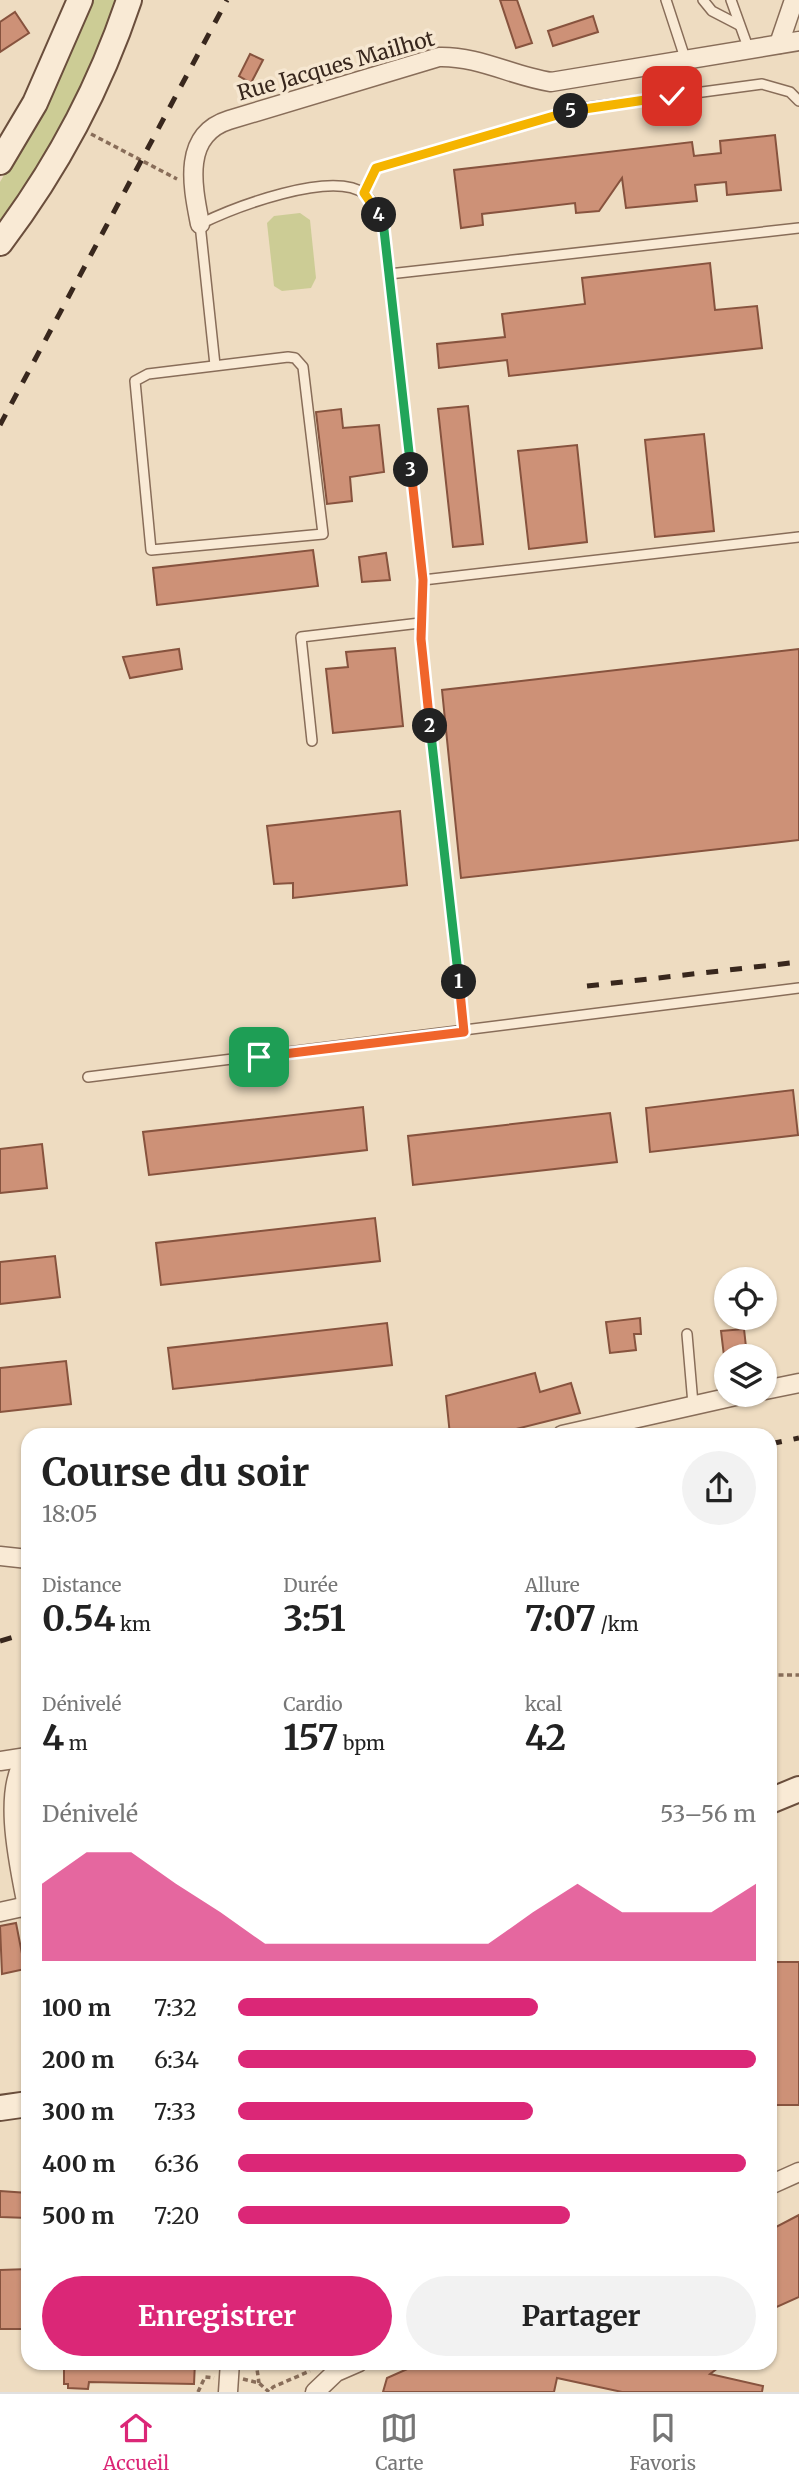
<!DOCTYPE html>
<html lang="fr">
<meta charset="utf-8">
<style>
:root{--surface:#fff;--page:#f2f2f2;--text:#222;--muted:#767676;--line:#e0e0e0;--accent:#db2777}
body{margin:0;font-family:Merriweather,serif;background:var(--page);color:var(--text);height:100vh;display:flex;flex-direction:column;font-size:26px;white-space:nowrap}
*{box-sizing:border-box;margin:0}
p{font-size:23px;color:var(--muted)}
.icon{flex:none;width:38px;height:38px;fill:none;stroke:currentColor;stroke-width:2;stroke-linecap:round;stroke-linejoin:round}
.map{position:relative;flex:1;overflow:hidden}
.drawer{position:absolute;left:21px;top:1428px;width:756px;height:942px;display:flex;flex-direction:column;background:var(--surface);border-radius:21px;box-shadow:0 2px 5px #0004}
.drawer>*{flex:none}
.fabs{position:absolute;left:714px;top:1267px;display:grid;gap:14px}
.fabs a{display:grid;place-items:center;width:63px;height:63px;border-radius:50%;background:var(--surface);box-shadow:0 2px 5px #0004;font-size:35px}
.pin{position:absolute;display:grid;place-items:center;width:60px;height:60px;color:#fff;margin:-30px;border-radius:14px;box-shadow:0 4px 10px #0006}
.km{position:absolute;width:35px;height:35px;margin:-18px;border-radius:50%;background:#222;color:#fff;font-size:19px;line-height:35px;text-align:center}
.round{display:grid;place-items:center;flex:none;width:74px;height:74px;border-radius:37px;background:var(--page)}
.overview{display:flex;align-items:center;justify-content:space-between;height:119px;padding:0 21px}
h1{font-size:38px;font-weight:700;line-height:52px}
.figures{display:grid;grid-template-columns:repeat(3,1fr);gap:10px;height:119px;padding:7px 21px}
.figures div{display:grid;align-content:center}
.figures b{font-size:35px;font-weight:700}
.figures small{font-size:19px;font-weight:400}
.figures p{font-size:19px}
.chart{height:196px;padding:14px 21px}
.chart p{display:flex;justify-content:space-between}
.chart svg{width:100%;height:126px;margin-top:7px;fill:var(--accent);opacity:.7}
.action{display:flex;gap:14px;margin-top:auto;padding:14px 21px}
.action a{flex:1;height:80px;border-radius:42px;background:var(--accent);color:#fff;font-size:28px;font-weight:700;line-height:80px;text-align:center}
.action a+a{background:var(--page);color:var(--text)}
ul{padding:0 21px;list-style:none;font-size:23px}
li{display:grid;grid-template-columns:112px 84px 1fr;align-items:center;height:52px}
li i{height:18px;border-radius:9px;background:var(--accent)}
.tabs{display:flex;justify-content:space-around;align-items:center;height:98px;border-top:2px solid var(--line);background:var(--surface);font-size:19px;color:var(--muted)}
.tabs a{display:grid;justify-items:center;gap:4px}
.tabs .current{color:var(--accent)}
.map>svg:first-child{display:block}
.green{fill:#cccc95}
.building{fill:#cd9177;stroke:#87533e;stroke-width:2}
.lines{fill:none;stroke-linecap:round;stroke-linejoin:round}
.lane-casing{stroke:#886d59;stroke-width:12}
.street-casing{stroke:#886d59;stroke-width:21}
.secondary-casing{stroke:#6a4e3c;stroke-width:28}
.path{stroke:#886d59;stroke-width:3.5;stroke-dasharray:5 3.5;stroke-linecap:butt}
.lane{stroke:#f9ead5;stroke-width:9}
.street{stroke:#f9ead5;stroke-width:18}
.secondary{stroke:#f9ead5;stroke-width:24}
.rail{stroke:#38271d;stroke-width:5;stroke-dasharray:12 12;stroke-linecap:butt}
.split-1-casing{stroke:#fff;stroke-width:14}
.split-2-casing{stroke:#fff;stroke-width:14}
.split-3-casing{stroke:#fff;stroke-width:14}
.split-4-casing{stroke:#fff;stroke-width:14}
.split-5-casing{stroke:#fff;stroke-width:14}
.split-6-casing{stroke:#fff;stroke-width:14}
.split-1{stroke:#f0652b;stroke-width:9}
.split-2{stroke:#22a559;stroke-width:9}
.split-3{stroke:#f0652b;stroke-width:9}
.split-4{stroke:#22a559;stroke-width:9}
.split-5{stroke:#f5b400;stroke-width:9}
.split-6{stroke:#f5b400;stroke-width:9}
.labels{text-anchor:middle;stroke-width:7;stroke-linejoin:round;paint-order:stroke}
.street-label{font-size:21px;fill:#38271d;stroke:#f6e7d1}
</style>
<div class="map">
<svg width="799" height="2392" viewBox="0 0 799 2392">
<rect width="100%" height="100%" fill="#eedcc1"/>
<g class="green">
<polygon points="89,0 119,0 60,134 0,228 0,182 34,123"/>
<polygon points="300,213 310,220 316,278 311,288 282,291 274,286 267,223 274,216"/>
</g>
<g class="building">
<polygon points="500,0 517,0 532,43 516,48"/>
<polygon points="15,12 29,33 0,52 0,22"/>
<polygon points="593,16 598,32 553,46 548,31"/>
<polygon points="250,54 263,60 251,83 239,76"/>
<polygon points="775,135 781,190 727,195 726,182 695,185 697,201 626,208 622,178 599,211 576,213 575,203 482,214 483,225 461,228 454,170 692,142 694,156 721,153 720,141"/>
<polygon points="710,263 715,310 757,306 762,348 509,376 507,360 439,368 437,344 505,337 502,314 585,304 582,278"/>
<polygon points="468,406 483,544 453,547 438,409"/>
<polygon points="341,409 343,428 379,425 384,472 350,477 352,501 327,504 316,412"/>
<polygon points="704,434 714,531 655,537 645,440"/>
<polygon points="577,445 587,542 529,549 518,451"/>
<polygon points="313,550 318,586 157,605 153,568"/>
<polygon points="386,553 390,580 362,582 359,557"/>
<polygon points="395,648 403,726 333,733 326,669 348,667 346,652"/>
<polygon points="179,649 182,669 130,678 123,657"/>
<polygon points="799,649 799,840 461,878 442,690"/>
<polygon points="400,811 407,885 293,898 293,883 274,884 267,826"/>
<polygon points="793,1090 798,1135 650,1152 646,1108"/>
<polygon points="363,1107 367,1150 149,1175 143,1132"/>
<polygon points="610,1113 617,1162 413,1185 408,1136"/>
<polygon points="42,1144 47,1188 0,1193 0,1149"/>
<polygon points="375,1218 380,1261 161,1285 156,1243"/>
<polygon points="55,1256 60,1297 0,1304 0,1262"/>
<polygon points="640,1318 641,1334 634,1334 636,1350 610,1353 606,1322"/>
<polygon points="387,1323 392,1365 173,1389 168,1348"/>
<polygon points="744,1329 747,1356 724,1356 721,1331"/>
<polygon points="66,1361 71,1404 0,1412 0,1368"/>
<polygon points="535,1373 540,1392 571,1383 580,1413 492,1435 450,1435 446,1396"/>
<polygon points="16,1923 25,1969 2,1974 0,1926"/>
<rect x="770" y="1962" width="29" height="143"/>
<polygon points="0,2191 28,2193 28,2218 0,2217"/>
<polygon points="799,2215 799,2297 770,2310 770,2230"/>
<polygon points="28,2269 28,2329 0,2329 0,2270"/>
<polygon points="64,2362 195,2362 194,2384 89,2382 88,2389 68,2388 68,2384 64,2384"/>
<polygon points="423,2362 726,2362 710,2374 763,2386 762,2392 622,2392 557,2378 554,2392 383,2392 387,2378"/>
</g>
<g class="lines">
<g class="lane-casing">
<g id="lane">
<polyline points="666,0 686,61"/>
<polyline points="703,0 712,11 739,25"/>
<polyline points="731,0 749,50"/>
<polyline points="364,193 376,168 583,108 762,84 790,92 799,101"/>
<polyline points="389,274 799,228"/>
<polygon points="288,357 295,358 303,367 323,534 151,550 135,381 148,374"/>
<path d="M215,365L200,224C233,208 332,169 365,194C373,201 378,212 383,221L423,580L421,639L464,1032"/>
<polyline points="423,580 799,537"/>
<polyline points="312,741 301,637 420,623"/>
<polyline points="88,1077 799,988"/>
<polyline points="687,1334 693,1404"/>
</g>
</g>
<g class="street-casing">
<g id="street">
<polyline points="779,44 794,0"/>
<path d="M200,224C193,188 181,135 229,120L439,57C479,56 512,76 551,82L799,41"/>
<polyline points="765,1390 799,1383"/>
<polyline points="562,1435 740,1395"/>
<polyline points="0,1556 28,1559"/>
<path d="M28,1756C0,1787 20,1870 28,1911"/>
<polyline points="0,1761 27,1757"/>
<polyline points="0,1912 27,1906"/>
<polyline points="770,2185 799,2172"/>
<polyline points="228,2392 230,2362"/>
<polyline points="315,2392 336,2372 359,2362"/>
</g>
</g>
<g class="secondary-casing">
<g id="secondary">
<polyline points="0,162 35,103 80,0"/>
<path d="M0,243C56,169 100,87 129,0"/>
<polyline points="770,1801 799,1789"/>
<polyline points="0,2108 28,2104"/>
</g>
</g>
<g class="path">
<polyline points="91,134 177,179"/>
<polyline points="770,1675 799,1675"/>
<polyline points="256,2362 259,2383"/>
<polyline points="243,2379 259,2383 269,2392 273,2387 310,2371"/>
<polyline points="198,2392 205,2377 214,2378"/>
</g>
<use href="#lane" class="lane"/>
<use href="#street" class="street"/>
<use href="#secondary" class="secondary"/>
<g class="rail">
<polyline points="0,425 227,0"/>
<polyline points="587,986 799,962"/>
<polyline points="770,1444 799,1438"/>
<polyline points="0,1641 28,1633"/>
</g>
</g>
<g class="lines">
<g class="split-1-casing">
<polyline id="split-1" points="259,1057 464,1032 459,982"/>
</g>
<g class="split-2-casing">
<polyline id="split-2" points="430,726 459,982"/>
</g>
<g class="split-3-casing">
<polyline id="split-3" points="411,470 423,580 421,639 430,726"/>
</g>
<g class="split-4-casing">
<polyline id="split-4" points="379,215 383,221 411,470"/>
</g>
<g class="split-5-casing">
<polyline id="split-5" points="379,215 364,193 376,168 571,111"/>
</g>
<g class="split-6-casing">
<polyline id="split-6" points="571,111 672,96"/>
</g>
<use href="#split-1" class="split-1"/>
<use href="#split-2" class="split-2"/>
<use href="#split-3" class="split-3"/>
<use href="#split-4" class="split-4"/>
<use href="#split-5" class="split-5"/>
<use href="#split-6" class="split-6"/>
</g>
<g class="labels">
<g class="street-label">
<text transform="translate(336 66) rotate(-16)" y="7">Rue Jacques Mailhot</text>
</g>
</g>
</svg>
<div class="fabs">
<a><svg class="icon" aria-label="locate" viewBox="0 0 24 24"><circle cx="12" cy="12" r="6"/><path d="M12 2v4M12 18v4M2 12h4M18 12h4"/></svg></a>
<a><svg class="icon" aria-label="layers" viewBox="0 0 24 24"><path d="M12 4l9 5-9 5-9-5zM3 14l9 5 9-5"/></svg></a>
</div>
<div class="pin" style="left:259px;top:1057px;background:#1e9e55"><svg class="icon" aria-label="arrive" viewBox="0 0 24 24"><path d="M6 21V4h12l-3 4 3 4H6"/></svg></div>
<div class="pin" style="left:672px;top:96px;background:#d93025"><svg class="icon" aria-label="check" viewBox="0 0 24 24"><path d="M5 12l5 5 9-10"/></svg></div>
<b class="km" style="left:459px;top:982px">1</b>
<b class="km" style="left:430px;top:726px">2</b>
<b class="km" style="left:411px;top:470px">3</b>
<b class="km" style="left:379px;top:215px">4</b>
<b class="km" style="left:571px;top:111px">5</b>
<section class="drawer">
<div class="overview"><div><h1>Course du soir</h1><p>18:05</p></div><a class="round"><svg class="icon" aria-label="share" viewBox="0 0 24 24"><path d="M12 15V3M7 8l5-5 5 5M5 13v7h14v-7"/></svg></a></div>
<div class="figures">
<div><p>Distance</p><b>0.54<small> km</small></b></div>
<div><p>Durée</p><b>3:51</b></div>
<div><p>Allure</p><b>7:07<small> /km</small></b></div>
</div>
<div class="figures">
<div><p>Dénivelé</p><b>4<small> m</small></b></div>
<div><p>Cardio</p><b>157<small> bpm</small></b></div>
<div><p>kcal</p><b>42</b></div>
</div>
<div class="chart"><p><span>Dénivelé</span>53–56 m</p>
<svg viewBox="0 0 160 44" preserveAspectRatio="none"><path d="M0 44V17L10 6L20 6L30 17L40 27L50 38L60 38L70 38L80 38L90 38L100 38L110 27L120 17L130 27L140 27L150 27L160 17V44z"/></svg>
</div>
<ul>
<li><b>100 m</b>7:32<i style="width:58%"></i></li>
<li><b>200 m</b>6:34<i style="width:100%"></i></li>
<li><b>300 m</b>7:33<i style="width:57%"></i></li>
<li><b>400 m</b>6:36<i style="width:98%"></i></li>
<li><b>500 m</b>7:20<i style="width:64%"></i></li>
</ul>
<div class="action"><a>Enregistrer</a><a>Partager</a></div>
</section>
</div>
<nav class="tabs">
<a class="current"><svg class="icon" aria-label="home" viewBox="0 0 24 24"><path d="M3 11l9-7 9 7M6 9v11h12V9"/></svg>Accueil</a>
<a><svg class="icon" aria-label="map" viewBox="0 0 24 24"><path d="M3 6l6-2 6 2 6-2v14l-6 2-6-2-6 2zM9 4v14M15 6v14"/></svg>Carte</a>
<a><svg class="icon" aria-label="saved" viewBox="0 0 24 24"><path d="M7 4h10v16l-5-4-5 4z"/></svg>Favoris</a>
</nav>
